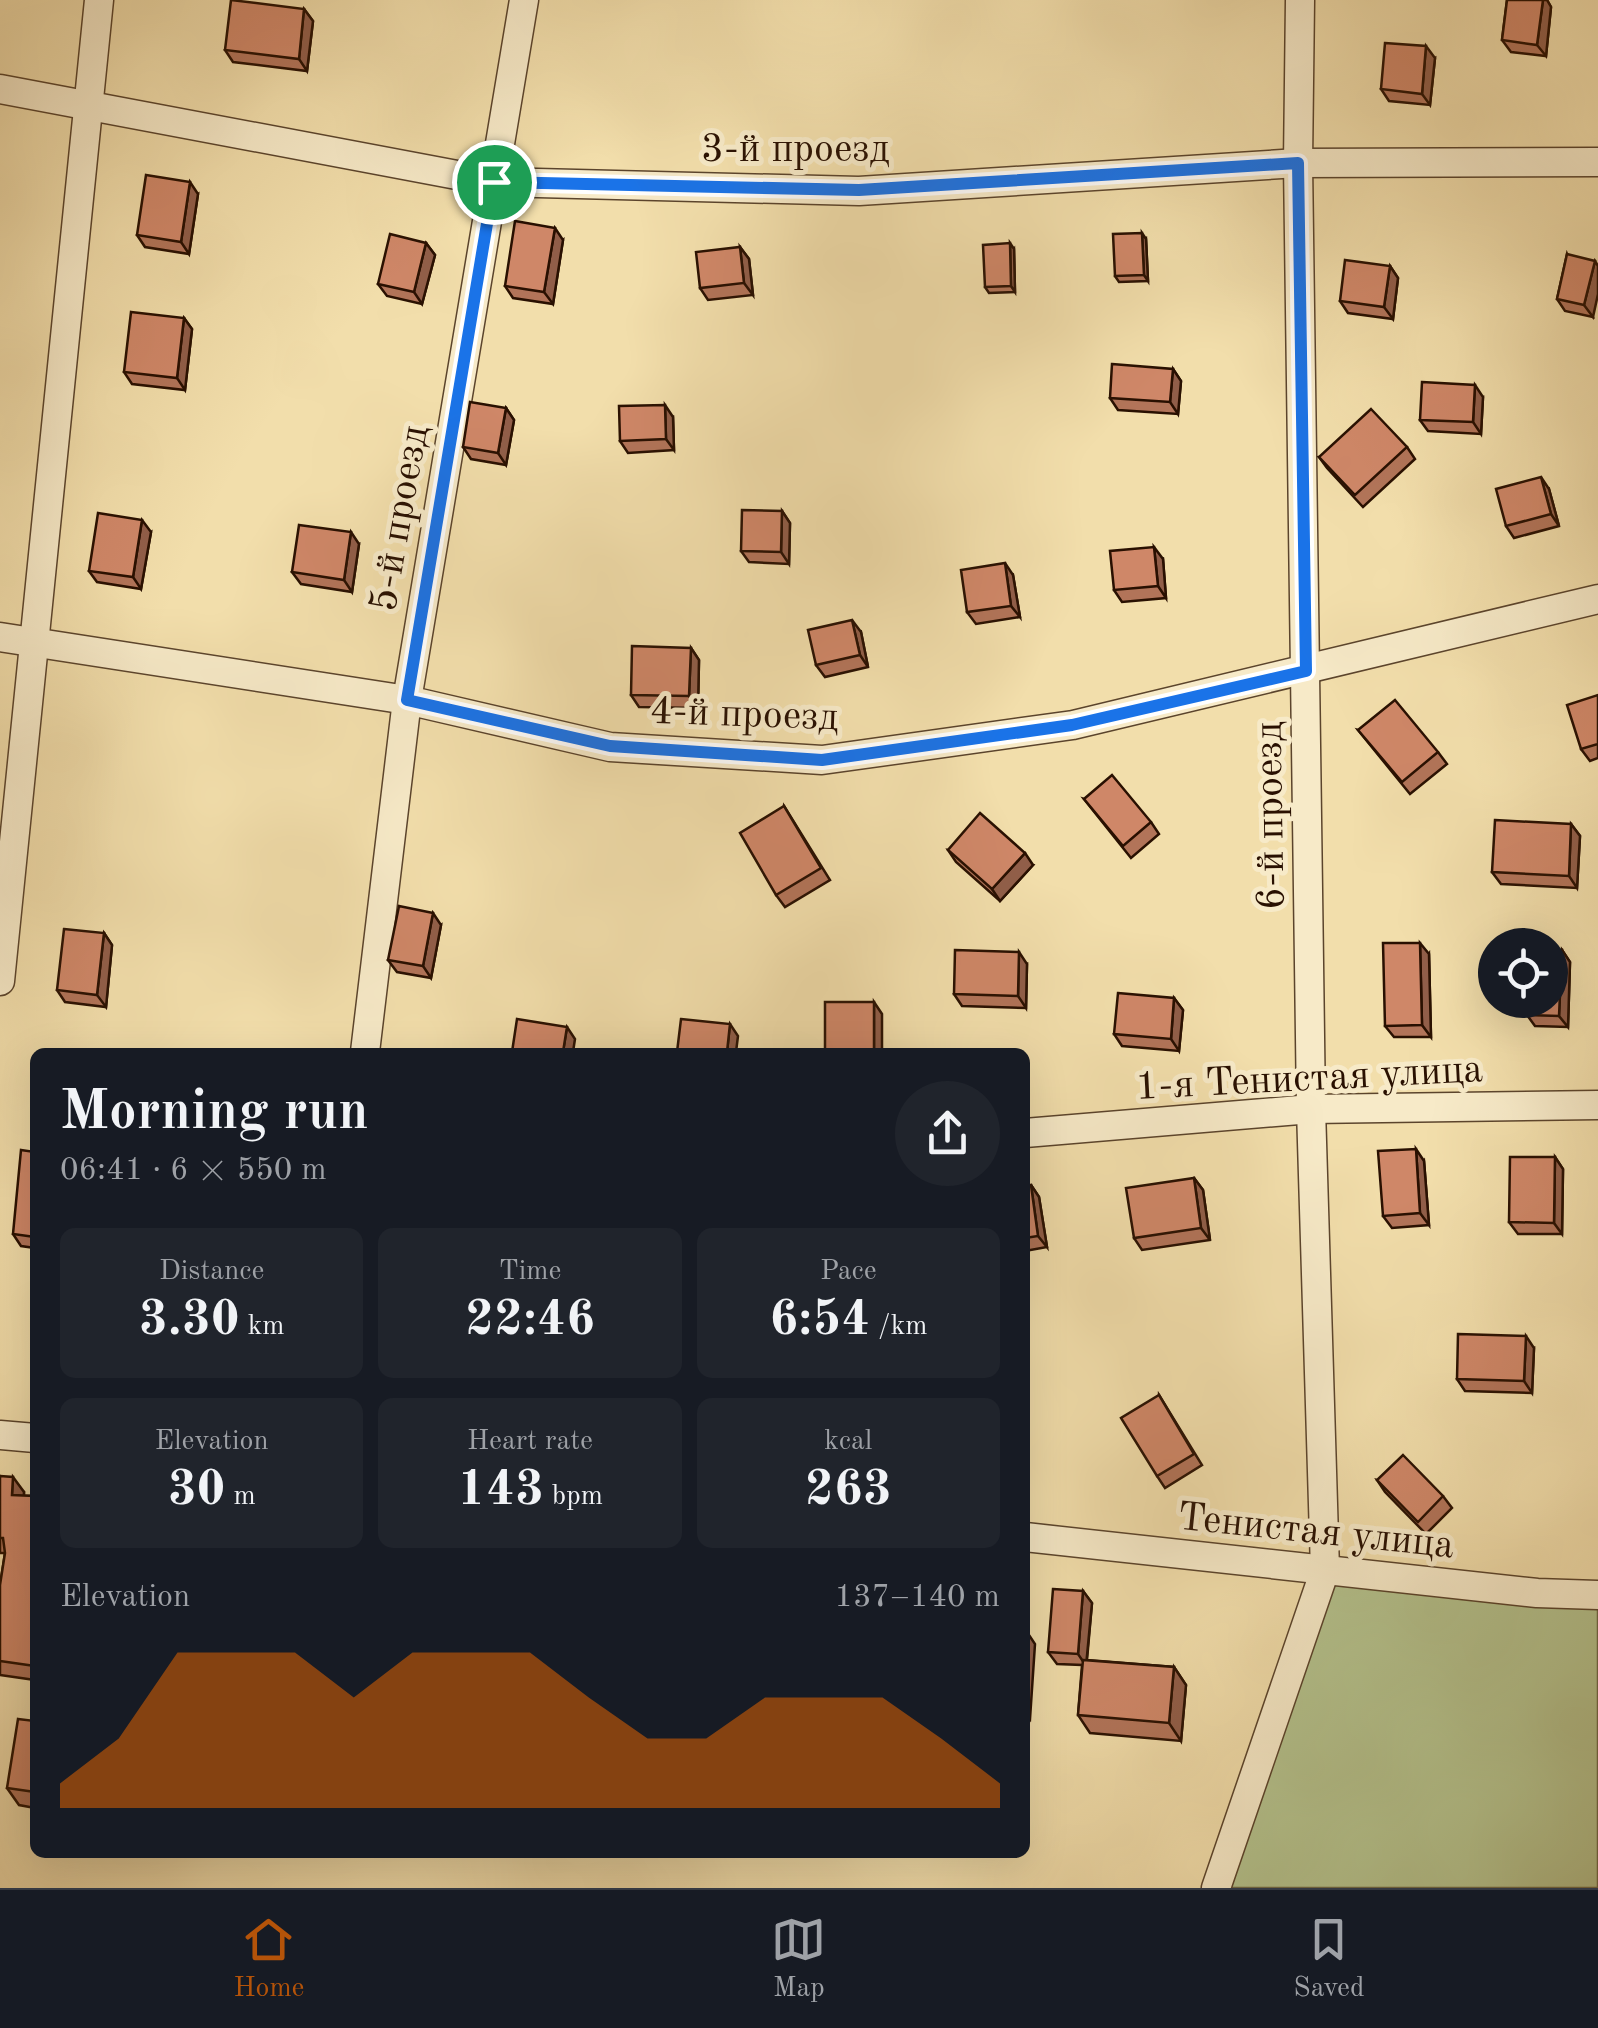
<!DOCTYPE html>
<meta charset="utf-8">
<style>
:root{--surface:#171b24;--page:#20242c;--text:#f1f3f6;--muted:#9ea1a6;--line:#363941;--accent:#b45309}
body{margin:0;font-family:"Old Standard TT",serif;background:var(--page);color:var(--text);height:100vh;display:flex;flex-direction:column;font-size:38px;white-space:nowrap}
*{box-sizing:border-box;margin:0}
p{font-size:32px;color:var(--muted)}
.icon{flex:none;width:55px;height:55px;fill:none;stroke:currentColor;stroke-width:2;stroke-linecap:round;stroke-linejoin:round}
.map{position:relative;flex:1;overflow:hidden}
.side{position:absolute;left:30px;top:1048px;width:1000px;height:810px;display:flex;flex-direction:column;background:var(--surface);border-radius:15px;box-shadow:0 10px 40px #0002}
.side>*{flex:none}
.tools{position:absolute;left:1478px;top:928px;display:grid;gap:20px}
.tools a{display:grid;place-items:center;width:90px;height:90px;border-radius:50%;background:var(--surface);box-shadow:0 10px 40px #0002;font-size:50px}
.pin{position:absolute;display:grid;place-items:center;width:85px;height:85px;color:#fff;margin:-42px;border:5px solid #fff;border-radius:50%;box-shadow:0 2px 10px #0007}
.round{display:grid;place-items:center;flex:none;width:105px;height:105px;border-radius:52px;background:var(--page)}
.summary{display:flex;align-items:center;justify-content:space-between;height:170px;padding:0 30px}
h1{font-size:55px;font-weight:800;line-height:75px}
.metrics{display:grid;grid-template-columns:repeat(3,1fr);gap:15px;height:170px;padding:10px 30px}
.metrics div{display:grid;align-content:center;border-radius:15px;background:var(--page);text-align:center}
.metrics b{font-size:50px;font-weight:800}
.metrics small{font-size:28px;font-weight:400}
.metrics p{font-size:28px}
.chart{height:280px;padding:20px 30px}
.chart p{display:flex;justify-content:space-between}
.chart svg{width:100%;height:180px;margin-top:10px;fill:var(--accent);opacity:.7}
.tabs{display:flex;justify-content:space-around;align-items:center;height:140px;border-top:2px solid var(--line);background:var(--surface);font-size:28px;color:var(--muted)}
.tabs a{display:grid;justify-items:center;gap:5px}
.tabs .active{color:var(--accent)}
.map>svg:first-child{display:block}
.green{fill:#b4c28d;stroke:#6e6947;stroke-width:2.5}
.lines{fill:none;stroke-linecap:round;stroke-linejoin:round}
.street-casing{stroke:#5b442c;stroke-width:31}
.street{stroke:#f7eac8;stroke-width:28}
.wall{fill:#b27459;stroke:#291001;stroke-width:2.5}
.shaded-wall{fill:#915e49;stroke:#291001;stroke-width:2.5}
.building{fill:#cf8768;stroke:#291001;stroke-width:2.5}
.route-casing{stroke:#fff;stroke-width:20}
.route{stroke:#1a73e8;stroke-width:12}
.labels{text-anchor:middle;stroke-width:10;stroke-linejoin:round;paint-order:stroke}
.street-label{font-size:40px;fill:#291001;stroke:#f7eac8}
</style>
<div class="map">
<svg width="1598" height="1888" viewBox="0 0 1598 1888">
<rect width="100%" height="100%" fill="#f2deab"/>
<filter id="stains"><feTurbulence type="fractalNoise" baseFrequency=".002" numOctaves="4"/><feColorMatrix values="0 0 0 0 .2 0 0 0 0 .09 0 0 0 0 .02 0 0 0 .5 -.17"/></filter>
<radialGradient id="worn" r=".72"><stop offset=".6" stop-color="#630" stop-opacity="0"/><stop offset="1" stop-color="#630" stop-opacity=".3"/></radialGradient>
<polygon class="green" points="1354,1574 1598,1595 1598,1888 1216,1888 1316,1597"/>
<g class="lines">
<g class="street-casing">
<g id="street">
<polyline points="0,89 494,182 859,191 1298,163 1598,162"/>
<polyline points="0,637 407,700 610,747 822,760 1073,725 1598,599"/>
<polyline points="0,981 99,0"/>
<polyline points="365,1052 407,700 524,0"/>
<polyline points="1025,1133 1311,1109 1598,1105"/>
<polyline points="0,1435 35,1438"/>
<polyline points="1025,1537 1537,1593 1598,1595"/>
<polyline points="1216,1888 1325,1570 1311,1109 1298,163 1300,0"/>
</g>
</g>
<use href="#street" class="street"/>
</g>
<g class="wall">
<polygon points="1507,0 1547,0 1551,7 1546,56 1511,52 1502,40"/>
<polygon points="304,9 313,21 307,71 233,62 225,50"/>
<polygon points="1435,58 1430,105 1389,101 1381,89"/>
<polygon points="198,194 189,254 145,247 137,235"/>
<polygon points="1146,239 1148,281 1119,282 1115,276"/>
<polygon points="563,240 553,304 513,298 505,286"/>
<polygon points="426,243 435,255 422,304 387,296 378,284"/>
<polygon points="740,247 749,259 753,295 708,300 700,288"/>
<polygon points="1014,249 1015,292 989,293 985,287"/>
<polygon points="1567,254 1593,317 1565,311 1557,299"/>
<polygon points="1390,266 1398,278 1393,319 1348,313 1340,301"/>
<polygon points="184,318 192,329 185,390 132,384 124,372"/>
<polygon points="1173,369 1181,381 1178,414 1118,410 1110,398"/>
<polygon points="1483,397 1481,434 1428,431 1420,420"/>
<polygon points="506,408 514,420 506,465 471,459 463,447"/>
<polygon points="673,417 674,450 628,453 620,441"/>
<polygon points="1407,447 1415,459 1363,507 1327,468 1319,457"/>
<polygon points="1549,489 1559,526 1514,538 1506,526"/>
<polygon points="782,511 790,523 789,564 749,562 741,551"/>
<polygon points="151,532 141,589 97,582 89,571"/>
<polygon points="359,544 352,592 301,584 292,572"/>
<polygon points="1163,559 1166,598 1122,602 1114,590"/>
<polygon points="1013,575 1020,617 976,624 967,612"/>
<polygon points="861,632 868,667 825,677 816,665"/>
<polygon points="691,648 699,660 698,708 639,707 631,695"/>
<polygon points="1598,695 1598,758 1590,761 1581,749"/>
<polygon points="1358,730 1438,752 1447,764 1410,794"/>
<polygon points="1084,799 1151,822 1159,834 1131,858"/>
<polygon points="784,806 830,880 785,907 776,895"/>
<polygon points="1571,824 1580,836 1577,888 1501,884 1492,872"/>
<polygon points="948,850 1033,865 1000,901 956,862"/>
<polygon points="441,925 431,978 397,972 388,960"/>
<polygon points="104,933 112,945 106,1007 65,1002 57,990"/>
<polygon points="1562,950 1570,962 1568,1027 1535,1026 1527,1015"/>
<polygon points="1429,954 1431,1037 1394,1037 1385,1026"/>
<polygon points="1027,964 1026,1008 962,1006 954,994"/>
<polygon points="1174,998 1183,1010 1179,1051 1122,1046 1114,1034"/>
<polygon points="35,1152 35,1248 21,1246 13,1234"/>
<polygon points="1555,1157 1563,1169 1562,1234 1518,1234 1509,1222"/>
<polygon points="1424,1161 1429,1225 1392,1228 1383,1216"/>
<polygon points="1194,1178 1203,1190 1210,1240 1142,1250 1134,1238"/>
<polygon points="1031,1185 1039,1197 1047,1247 1025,1251 1025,1186"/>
<polygon points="1534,1348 1532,1393 1465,1391 1457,1379"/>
<polygon points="1159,1395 1202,1465 1165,1488 1157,1476"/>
<polygon points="0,1476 24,1492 24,1496 35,1496 35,1680 0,1675 0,1585 5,1553 0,1553"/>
<polygon points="1377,1480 1443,1496 1452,1508 1426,1534 1385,1492"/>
<polygon points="1083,1591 1092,1603 1087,1660 1174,1667 1186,1685 1181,1741 1090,1733 1078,1715 1082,1665 1057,1664 1048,1652"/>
<polygon points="35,1721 35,1808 19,1805 7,1788"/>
</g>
<g class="shaded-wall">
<polygon points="1543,0 1547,0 1551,7 1546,56 1537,45"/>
<polygon points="304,9 313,21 307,71 299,59"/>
<polygon points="1426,46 1435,58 1430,105 1422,94"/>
<polygon points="190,182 198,194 189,254 181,242"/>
<polygon points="555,228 563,240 553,304 544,292"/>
<polygon points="1142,233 1146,239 1148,281 1144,275"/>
<polygon points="426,243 435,255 422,304 414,292"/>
<polygon points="1010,243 1014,249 1015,292 1011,286"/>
<polygon points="740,247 749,259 753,295 744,283"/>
<polygon points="1595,261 1598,266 1598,294 1593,317 1584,305"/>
<polygon points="1390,266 1398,278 1393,319 1384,307"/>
<polygon points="184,318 192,329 185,390 177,378"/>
<polygon points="1173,369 1181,381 1178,414 1170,402"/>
<polygon points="1475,385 1483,397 1481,434 1473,422"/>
<polygon points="665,405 673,417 674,450 666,439"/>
<polygon points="506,408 514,420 506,465 498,453"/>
<polygon points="1541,477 1549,489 1559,526 1551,514"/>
<polygon points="782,511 790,523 789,564 781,552"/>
<polygon points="142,520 151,532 141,589 133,577"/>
<polygon points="351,532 359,544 352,592 344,580"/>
<polygon points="1154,547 1163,559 1166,598 1158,586"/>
<polygon points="1005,563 1013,575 1020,617 1011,606"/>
<polygon points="852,620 861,632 868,667 860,655"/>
<polygon points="691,648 699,660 698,708 689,696"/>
<polygon points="1571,824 1580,836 1577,888 1569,876"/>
<polygon points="1025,853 1033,865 1000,901 992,889"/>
<polygon points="433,913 441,925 431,978 423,966"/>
<polygon points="104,933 112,945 106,1007 97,995"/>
<polygon points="1420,943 1429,954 1431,1037 1422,1025"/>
<polygon points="1562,950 1570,962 1568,1027 1559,1016"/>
<polygon points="1019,952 1027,964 1026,1008 1018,996"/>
<polygon points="1174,998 1183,1010 1179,1051 1171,1039"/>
<polygon points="874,1002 882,1014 882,1052 874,1052"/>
<polygon points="730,1024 738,1036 736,1052 727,1052"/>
<polygon points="567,1027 575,1039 573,1052 563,1052"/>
<polygon points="1416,1149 1424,1161 1429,1225 1420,1213"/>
<polygon points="1555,1157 1563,1169 1562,1234 1554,1223"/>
<polygon points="1194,1178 1203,1190 1210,1240 1201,1228"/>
<polygon points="1031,1185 1039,1197 1047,1247 1038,1236"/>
<polygon points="1526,1336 1534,1348 1532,1393 1524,1381"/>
<polygon points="13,1477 24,1492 23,1510 12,1495"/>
<polygon points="1083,1591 1092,1603 1086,1666 1078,1654"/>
<polygon points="1025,1629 1035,1644 1030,1719 1025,1712"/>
<polygon points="1174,1667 1186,1685 1181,1741 1169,1723"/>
</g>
<g class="building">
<polygon points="231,0 304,9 299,59 225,50"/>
<polygon points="1507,0 1543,0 1537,45 1502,40"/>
<polygon points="1385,43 1426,46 1422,94 1381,89"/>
<polygon points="146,175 190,182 181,242 137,235"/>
<polygon points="515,221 555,228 544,292 505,286"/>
<polygon points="1142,233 1144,275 1115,276 1113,234"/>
<polygon points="390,234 426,243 414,292 378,284"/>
<polygon points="1010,243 1011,286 985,287 983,245"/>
<polygon points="740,247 744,283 700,288 696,252"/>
<polygon points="1567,254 1595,261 1584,305 1557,299"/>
<polygon points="1345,260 1390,266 1384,307 1340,301"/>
<polygon points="131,312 184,318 177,378 124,372"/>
<polygon points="1112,364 1173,369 1170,402 1110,398"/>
<polygon points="1422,382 1475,385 1473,422 1420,420"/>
<polygon points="470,402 506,408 498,453 463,447"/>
<polygon points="665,405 666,439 620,441 619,406"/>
<polygon points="1371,409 1407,447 1355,495 1319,457"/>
<polygon points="1541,477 1551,514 1506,526 1496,489"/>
<polygon points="742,510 782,511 781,552 741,551"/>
<polygon points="98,513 142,520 133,577 89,571"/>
<polygon points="299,525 351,532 344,580 292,572"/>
<polygon points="1154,547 1158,586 1114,590 1110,551"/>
<polygon points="1005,563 1011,606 967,612 961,570"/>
<polygon points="852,620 860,655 816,665 808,630"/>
<polygon points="632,646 691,648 689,696 631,695"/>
<polygon points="1598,695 1598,744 1581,749 1567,705"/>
<polygon points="1395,700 1438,752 1402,782 1358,730"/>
<polygon points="1112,775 1151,822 1123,846 1084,799"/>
<polygon points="784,806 821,868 776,895 740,833"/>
<polygon points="980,813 1025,853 992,889 948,850"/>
<polygon points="1495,820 1571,824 1569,876 1492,872"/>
<polygon points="399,906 433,913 423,966 388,960"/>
<polygon points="64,929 104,933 97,995 57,990"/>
<polygon points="1383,943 1420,943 1422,1025 1385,1026"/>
<polygon points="955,950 1019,952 1018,996 954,994"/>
<polygon points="1550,950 1562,950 1559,1016 1527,1015 1527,1000 1550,1000"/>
<polygon points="1118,993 1174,998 1171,1039 1114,1034"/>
<rect x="825" y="1002" width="49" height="50"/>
<polygon points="517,1019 567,1027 563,1052 512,1052"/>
<polygon points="681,1019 730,1024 727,1052 677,1052"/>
<polygon points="1416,1149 1420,1213 1383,1216 1378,1151"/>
<polygon points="21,1150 35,1152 35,1237 13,1234"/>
<polygon points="1510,1157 1555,1157 1554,1223 1509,1222"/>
<polygon points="1194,1178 1201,1228 1134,1238 1126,1188"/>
<polygon points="1031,1185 1038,1236 1025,1238 1025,1186"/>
<polygon points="1458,1334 1526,1336 1524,1381 1457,1379"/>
<polygon points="1159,1395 1194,1454 1157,1476 1121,1418"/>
<polygon points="1403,1455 1443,1496 1418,1522 1377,1480"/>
<polygon points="0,1476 13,1477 12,1495 35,1496 35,1666 0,1661 0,1585 5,1553 3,1538 0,1538"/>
<polygon points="1053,1589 1083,1591 1078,1654 1048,1652"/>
<polygon points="1083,1660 1174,1667 1169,1723 1078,1715"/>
<polygon points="18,1719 35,1721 35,1792 7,1788"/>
</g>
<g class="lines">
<g class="route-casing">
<polygon id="route" points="1298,163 1306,671 1072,725 822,760 610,746 407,700 494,182 859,190"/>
</g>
<use href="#route" class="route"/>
</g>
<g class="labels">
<g class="street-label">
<text x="795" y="161">3-й проезд</text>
<text transform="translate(397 518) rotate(-80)" y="14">5-й проезд</text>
<text transform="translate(744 712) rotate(2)" y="14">4-й проезд</text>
<text transform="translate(1268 816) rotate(-91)" y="14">6-й проезд</text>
<text transform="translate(1309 1076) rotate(-3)" y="14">1-я Тенистая улица</text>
<text transform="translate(1316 1529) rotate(6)" y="14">Тенистая улица</text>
</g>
</g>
<rect width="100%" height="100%" filter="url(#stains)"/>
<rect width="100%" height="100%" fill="url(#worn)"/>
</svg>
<div class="tools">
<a><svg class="icon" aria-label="locate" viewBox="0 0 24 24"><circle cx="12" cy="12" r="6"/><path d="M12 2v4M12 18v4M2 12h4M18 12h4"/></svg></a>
</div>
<div class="pin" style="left:494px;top:182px;background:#1e9e55"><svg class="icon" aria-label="arrive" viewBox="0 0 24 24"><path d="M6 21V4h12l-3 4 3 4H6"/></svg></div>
<section class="side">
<div class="summary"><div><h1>Morning run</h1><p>06:41 · 6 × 550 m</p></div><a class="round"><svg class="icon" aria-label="share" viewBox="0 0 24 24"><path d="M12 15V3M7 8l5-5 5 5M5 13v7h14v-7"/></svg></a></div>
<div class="metrics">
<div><p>Distance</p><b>3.30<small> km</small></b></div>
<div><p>Time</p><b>22:46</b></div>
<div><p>Pace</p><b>6:54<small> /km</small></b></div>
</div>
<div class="metrics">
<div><p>Elevation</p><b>30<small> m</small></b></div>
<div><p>Heart rate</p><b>143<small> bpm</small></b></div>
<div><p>kcal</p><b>263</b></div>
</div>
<div class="chart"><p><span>Elevation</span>137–140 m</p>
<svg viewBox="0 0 160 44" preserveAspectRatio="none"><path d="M0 44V38L10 27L20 6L30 6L40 6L50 17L60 6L70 6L80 6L90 17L100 27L110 27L120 17L130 17L140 17L150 27L160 38V44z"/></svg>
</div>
</section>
</div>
<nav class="tabs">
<a class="active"><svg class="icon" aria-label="home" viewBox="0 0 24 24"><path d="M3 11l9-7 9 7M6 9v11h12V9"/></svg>Home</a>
<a><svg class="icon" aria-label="map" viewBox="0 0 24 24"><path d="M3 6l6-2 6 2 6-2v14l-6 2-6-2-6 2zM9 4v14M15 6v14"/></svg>Map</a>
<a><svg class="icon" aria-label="saved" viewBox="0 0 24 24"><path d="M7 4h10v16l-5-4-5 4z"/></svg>Saved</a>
</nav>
